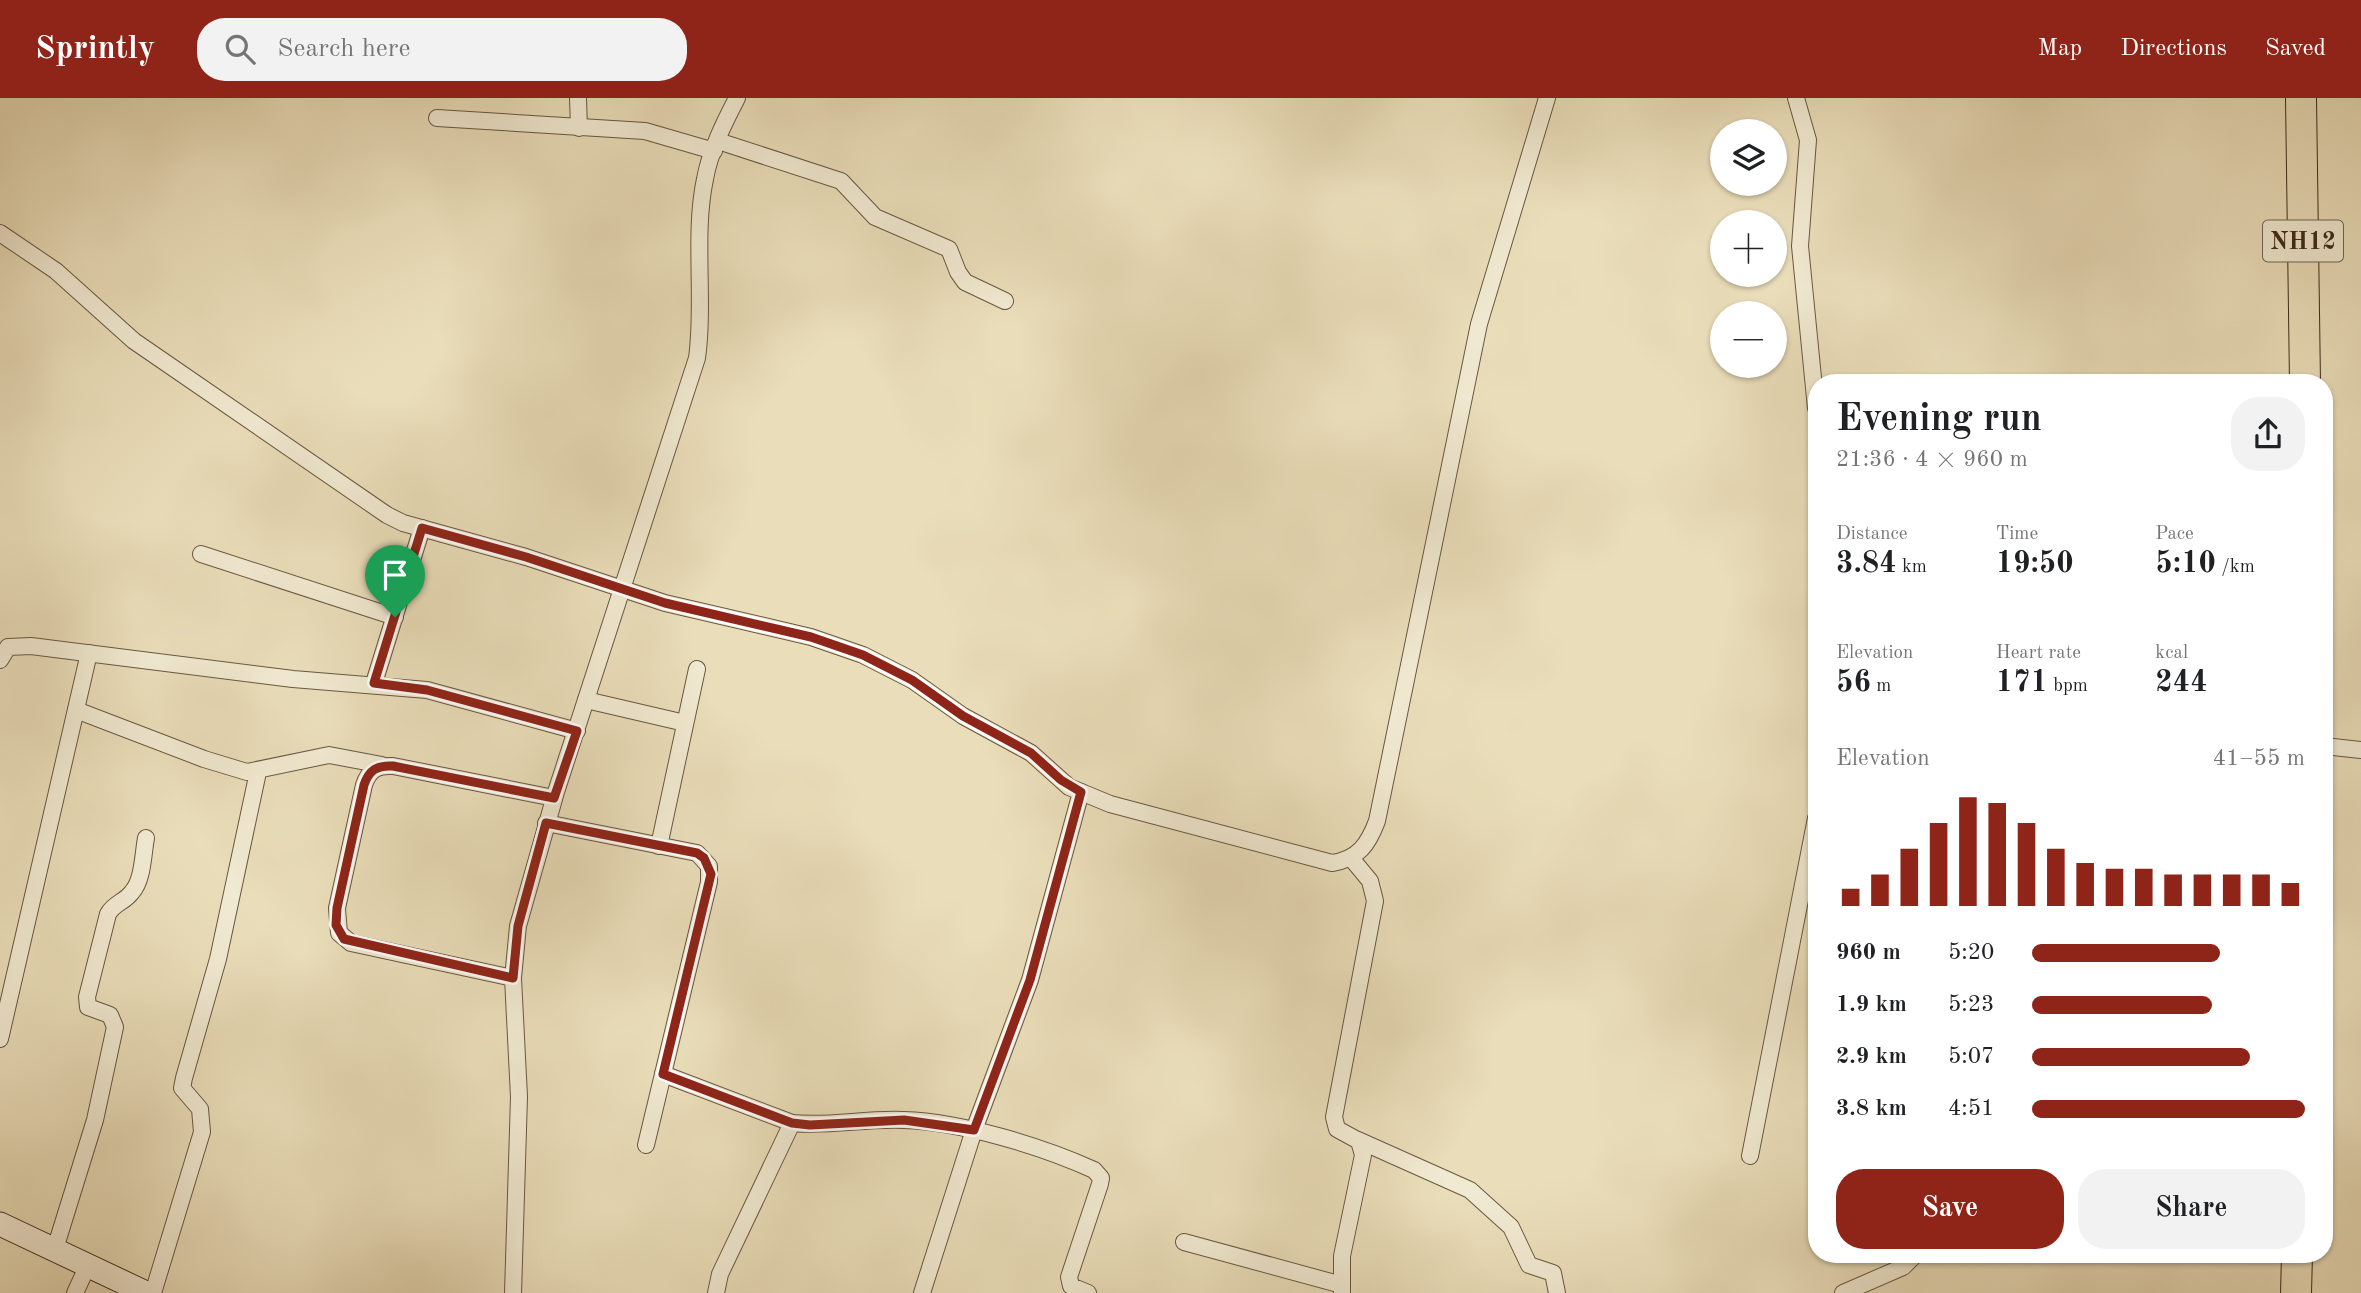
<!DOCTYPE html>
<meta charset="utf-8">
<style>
:root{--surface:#fff;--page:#f2f2f2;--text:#202124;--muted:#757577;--accent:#8f2418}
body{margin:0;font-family:"Old Standard TT",serif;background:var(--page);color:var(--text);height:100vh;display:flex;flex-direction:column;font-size:26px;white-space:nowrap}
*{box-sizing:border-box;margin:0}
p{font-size:23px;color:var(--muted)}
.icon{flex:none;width:38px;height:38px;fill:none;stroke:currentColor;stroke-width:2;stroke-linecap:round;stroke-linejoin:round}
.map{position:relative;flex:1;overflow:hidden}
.sheet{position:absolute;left:1808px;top:276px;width:525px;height:889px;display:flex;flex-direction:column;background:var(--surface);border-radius:28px;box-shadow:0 2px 5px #0004}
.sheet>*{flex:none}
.fabs{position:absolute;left:1710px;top:21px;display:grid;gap:14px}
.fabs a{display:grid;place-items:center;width:77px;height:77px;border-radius:50%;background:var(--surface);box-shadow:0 2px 5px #0004;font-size:35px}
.pin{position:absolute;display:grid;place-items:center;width:60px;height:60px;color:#fff;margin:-72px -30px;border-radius:50% 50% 50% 0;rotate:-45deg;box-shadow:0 0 7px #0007}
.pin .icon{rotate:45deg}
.round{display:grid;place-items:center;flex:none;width:74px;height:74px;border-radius:28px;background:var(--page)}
.overview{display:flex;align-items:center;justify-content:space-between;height:119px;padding:0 28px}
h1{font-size:38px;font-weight:800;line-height:52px}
.figures{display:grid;grid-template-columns:repeat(3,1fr);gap:10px;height:119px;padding:7px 28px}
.figures div{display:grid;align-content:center}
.figures b{font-size:30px;font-weight:800}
.figures small{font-size:19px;font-weight:400}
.figures p{font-size:19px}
.chart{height:196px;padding:14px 28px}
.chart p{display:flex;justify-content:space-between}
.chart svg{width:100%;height:126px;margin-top:7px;stroke:var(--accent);stroke-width:6}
.action{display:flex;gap:14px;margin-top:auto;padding:14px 28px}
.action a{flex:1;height:80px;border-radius:28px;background:var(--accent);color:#fff;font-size:28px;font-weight:800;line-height:80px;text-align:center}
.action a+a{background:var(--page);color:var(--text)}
ul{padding:0 28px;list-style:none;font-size:23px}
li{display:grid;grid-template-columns:112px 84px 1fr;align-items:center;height:52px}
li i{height:18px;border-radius:9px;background:var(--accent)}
header{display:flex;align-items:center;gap:42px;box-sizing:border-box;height:98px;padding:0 35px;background:var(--accent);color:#fff}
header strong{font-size:33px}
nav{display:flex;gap:38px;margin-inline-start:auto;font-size:24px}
.search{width:490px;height:63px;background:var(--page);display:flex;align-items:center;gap:18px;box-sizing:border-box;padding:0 24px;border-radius:28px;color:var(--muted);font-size:26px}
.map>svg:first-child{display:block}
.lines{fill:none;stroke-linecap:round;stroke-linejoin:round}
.street-casing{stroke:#685840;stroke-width:18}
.secondary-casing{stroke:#3d2c17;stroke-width:25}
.highway-casing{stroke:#3d2c17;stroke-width:32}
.street{stroke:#f1ead2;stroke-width:16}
.secondary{stroke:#f1ead2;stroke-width:23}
.highway{stroke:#eadeba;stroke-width:30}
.route-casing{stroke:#fff;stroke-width:14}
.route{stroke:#8f2418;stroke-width:9}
.labels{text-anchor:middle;stroke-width:5;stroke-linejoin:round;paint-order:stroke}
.shield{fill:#f1ead2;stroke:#73654f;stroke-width:2}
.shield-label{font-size:24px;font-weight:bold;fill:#3d2c17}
</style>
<header>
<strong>Sprintly</strong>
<div class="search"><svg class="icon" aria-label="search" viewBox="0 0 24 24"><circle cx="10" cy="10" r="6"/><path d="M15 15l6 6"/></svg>Search here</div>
<nav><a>Map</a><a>Directions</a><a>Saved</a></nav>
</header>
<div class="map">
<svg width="2361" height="1195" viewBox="0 0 2361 1195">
<rect width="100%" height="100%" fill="#eadeba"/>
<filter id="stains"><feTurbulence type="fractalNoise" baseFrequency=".00286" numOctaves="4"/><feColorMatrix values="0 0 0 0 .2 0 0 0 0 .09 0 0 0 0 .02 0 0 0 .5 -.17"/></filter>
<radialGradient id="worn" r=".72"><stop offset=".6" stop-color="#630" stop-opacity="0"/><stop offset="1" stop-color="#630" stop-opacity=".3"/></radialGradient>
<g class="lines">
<g class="street-casing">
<g id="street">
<polyline points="578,0 579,30"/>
<polyline points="1796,0 1808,42 1800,148 1816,310"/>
<polyline points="437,20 645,33 714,53"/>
<polyline points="718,43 841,83 875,119 949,151 958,174 965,184 1005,203"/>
<path d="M0,135L56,173L134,243L387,417L403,425L526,459L665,505L811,539L863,557L912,582L963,618L1031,655L1069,689L1110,706L1332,765C1358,761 1368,747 1377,723L1479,226L1547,0"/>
<polyline points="201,456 395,519"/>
<polyline points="0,562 8,549 31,548 293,581 427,592 577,633"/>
<polyline points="374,585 422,430"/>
<polyline points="586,602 685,625"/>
<polyline points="76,612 204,661 247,674 329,657 382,667"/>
<polyline points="2324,648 2361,652"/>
<polyline points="546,725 697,755 709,768 709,784 646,1047"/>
<polyline points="659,748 697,571"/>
<path d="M513,880L351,845L339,835L337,810L364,687C369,672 377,667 393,668L554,700"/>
<polyline points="0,941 89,555"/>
<path d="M663,976L792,1025C829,1029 866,1020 904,1022C962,1024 1041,1048 1094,1072L1101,1080L1100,1086L1069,1179L1071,1188L1088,1195"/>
<polyline points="1358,1042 1470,1092 1511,1129 1529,1167 1553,1175 1557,1195"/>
<polyline points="1750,1058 1816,720"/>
<polyline points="1184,1144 1342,1187"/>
<path d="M55,1151L95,1022L115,929L110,917L88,909L87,899L108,816C114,805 125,804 132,794C143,782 143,756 146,740"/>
<polyline points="75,1195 88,1167"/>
<polyline points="153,1195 202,1034 200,1011 182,990 184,980 218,861 258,674"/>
<path d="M513,1195L519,999L513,880L518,828L556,694L697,260C705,202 693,137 705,81C710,53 724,25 737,0"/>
<polyline points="716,1195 720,1176 792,1025"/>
<polyline points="922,1195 974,1032 1030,882 1081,694"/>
<polyline points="1342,1195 1342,1158 1363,1057 1359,1043 1337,1031 1334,1019 1375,803 1370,783 1351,760"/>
<polyline points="1843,1195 1903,1169 1915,1157"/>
</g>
</g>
<g class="secondary-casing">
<polyline id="secondary" points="0,1126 146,1195"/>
</g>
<g class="highway-casing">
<g id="highway">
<polyline points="2301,0 2305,285"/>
<polyline points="2296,1195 2297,1157"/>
</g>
</g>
<use href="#street" class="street"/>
<use href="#secondary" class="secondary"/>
<use href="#highway" class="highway"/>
</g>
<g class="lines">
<g class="route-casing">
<path id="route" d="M422,430L526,459L665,505L811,539L863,557L912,582L963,618L1031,655L1061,682L1081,694L1030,882L974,1032L904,1022L810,1027L792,1025L663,976L711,776L704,760L697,755L546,725L518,828L513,880L344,841L336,827L337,810L364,687C369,672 377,667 393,668L554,700L577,633L427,592L374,585Z"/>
</g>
<use href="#route" class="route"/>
</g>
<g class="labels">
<rect class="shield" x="2263" y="122.5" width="80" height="41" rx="5"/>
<g class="shield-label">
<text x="2303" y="151">NH12</text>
</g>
</g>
<rect width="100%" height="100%" filter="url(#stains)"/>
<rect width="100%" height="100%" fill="url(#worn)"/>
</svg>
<div class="fabs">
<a><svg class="icon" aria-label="layers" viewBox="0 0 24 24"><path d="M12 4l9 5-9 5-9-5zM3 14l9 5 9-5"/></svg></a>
<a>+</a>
<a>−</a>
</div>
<div class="pin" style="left:395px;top:519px;background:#1e9e55"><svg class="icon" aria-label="arrive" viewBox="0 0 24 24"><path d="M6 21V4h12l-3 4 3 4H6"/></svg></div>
<section class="sheet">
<div class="overview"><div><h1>Evening run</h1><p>21:36 · 4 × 960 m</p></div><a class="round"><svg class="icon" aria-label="share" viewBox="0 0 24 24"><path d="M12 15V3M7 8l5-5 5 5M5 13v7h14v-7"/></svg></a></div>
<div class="figures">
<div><p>Distance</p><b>3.84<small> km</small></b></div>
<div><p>Time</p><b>19:50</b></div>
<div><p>Pace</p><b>5:10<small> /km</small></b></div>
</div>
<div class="figures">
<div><p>Elevation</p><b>56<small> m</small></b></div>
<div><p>Heart rate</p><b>171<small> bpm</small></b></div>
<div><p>kcal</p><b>244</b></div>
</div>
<div class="chart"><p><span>Elevation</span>41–55 m</p>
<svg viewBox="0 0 160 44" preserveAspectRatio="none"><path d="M5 44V38M15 44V33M25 44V24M35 44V15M45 44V6M55 44V8M65 44V15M75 44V24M85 44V29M95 44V31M105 44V31M115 44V33M125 44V33M135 44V33M145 44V33M155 44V36"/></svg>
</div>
<ul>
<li><b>960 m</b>5:20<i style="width:69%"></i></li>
<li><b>1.9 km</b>5:23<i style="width:66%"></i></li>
<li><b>2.9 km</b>5:07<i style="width:80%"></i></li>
<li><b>3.8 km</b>4:51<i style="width:100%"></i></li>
</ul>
<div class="action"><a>Save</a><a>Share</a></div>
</section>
</div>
